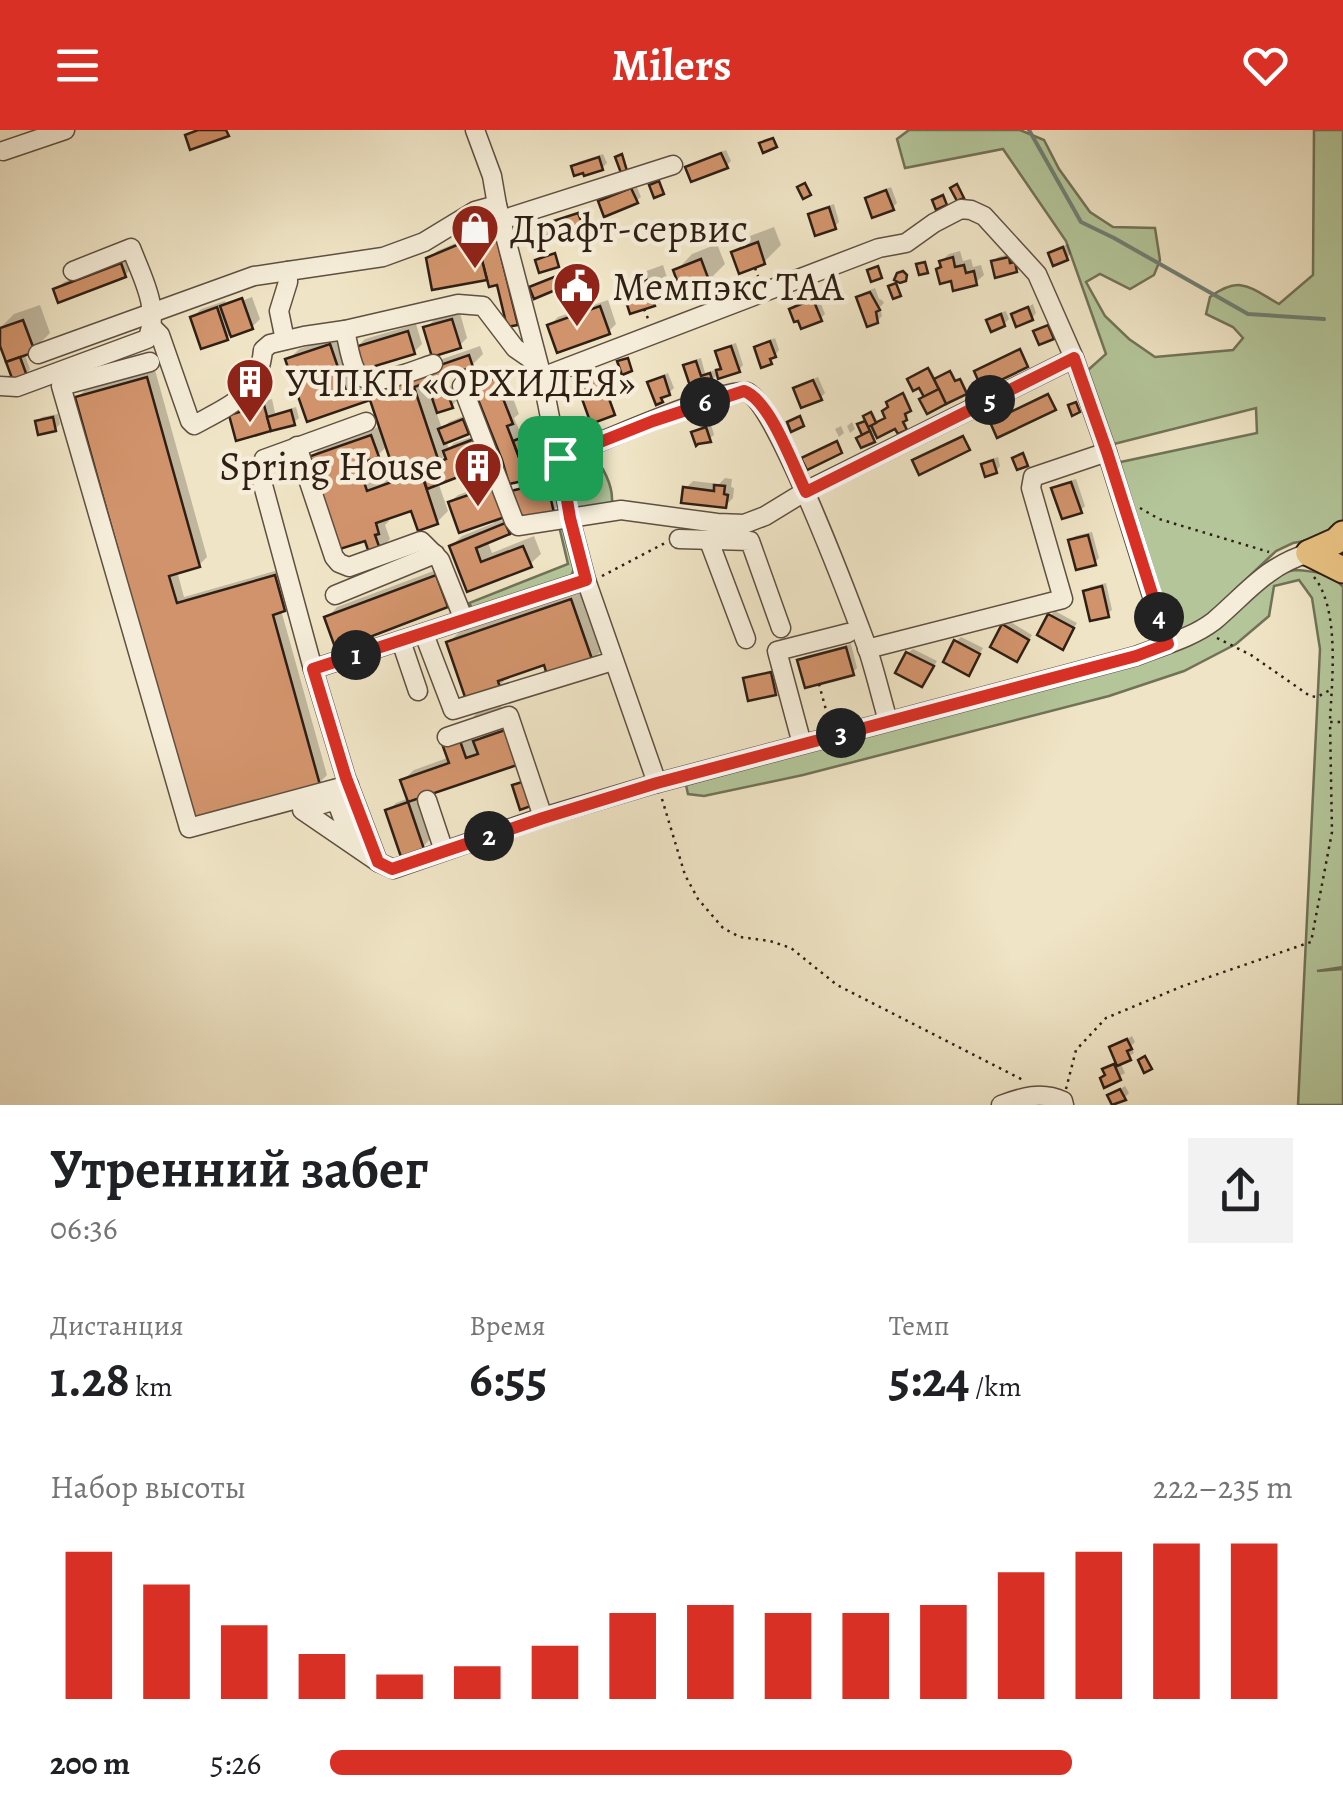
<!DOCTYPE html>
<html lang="ru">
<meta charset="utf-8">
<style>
:root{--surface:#fff;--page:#f2f2f2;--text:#202124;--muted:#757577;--accent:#d93025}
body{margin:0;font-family:Alegreya,serif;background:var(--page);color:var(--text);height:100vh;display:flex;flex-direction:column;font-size:38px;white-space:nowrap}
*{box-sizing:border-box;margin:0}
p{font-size:32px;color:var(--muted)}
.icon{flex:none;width:55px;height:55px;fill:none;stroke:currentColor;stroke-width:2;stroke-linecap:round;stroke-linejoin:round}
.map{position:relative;height:975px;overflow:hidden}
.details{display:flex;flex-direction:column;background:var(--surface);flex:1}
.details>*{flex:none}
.pin{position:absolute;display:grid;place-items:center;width:85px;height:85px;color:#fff;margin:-42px;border-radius:20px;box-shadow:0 5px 15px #0006}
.km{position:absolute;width:50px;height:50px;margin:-25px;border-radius:50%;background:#222;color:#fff;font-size:28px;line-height:50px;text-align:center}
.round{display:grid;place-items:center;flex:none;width:105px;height:105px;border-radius:0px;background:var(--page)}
.summary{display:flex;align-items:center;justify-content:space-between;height:170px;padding:0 50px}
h1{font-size:55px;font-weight:700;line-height:75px}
.figures{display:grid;grid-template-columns:repeat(3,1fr);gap:15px;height:170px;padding:10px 50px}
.figures div{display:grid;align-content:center}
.figures b{font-size:50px;font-weight:700}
.figures small{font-size:28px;font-weight:400}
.figures p{font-size:28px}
.chart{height:280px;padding:20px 50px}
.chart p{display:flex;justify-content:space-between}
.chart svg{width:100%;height:180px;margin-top:10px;stroke:var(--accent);stroke-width:6}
ul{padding:0 50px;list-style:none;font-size:32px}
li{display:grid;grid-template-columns:160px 120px 1fr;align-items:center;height:75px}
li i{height:25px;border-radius:12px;background:var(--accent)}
header{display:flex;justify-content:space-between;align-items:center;height:130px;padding:0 50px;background:var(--accent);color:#fff;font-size:45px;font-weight:700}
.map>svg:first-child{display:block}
.green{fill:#b3c599;stroke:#717257;stroke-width:2.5}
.shadow{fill:#0003;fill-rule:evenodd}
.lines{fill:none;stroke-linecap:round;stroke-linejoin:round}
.stream{stroke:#6f7f73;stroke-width:4}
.building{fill:#d1936b;stroke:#2f1f15;stroke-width:2.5}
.minor-casing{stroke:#5f5041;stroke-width:21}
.highway-casing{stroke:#2f1f15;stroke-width:29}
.path{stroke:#2f1f15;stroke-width:2.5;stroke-dasharray:2.5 5;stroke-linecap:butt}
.minor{stroke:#f5edd9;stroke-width:18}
.highway{stroke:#e8c282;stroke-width:25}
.route-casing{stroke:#fff;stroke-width:20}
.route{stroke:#d93025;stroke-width:12}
.labels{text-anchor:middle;stroke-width:9;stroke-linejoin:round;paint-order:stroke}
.poi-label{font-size:40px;fill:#2f1f15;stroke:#f5edd9;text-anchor:start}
</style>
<header><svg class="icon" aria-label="menu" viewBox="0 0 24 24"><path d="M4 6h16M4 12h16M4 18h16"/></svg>Milers<svg class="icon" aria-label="heart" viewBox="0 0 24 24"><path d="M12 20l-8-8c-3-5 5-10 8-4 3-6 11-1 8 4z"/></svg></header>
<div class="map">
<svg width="1343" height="975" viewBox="0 0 1343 975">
<rect width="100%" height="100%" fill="#efe4c5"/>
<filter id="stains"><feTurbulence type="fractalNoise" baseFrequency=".002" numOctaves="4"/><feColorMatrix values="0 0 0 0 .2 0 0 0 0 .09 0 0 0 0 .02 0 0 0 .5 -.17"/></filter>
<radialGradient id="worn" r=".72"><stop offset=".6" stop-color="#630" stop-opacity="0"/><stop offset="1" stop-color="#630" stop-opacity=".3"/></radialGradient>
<g class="green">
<path d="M909,0H1020L1044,10L1059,39L1090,82L1113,97L1155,98L1160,130L1154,145L1130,159L1100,144L1086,152L1105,186L1129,209L1155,227L1233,220L1243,208L1233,197L1206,184L1210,167C1240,145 1249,157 1279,174L1313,145L1314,0H1343V394L1322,408L1293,413L1276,421L1199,494L1183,500L1166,490L1116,333L1257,303L1256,278L1110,315L1087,241L1106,224L1066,111L1003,19L905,38L897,9Z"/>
<path d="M591,324C603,335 613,356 612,372L605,378L574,381L567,337L569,329Z"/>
<polygon points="559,396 564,396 575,437 571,446 478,480 472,478 469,473 568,434"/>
<path d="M1295,440C1313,441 1331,443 1343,457V837L1317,841L1343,839V975H1298L1320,519L1312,468L1299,450L1274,456L1269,486L1236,514L1184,541L1109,566L803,645L704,666L688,664L686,655L1134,533L1269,451L1286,442Z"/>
</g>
<g class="shadow">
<polygon points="726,20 731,31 726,36 688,38 693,33"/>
<polygon points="603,24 607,33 602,38 574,37 578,32"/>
<polygon points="636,55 641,67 636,71 601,71 606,67"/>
<polygon points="891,57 897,73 892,78 867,68 872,64"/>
<polygon points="834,74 839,92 834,97 811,84 815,80"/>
<polygon points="583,80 585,86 580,91 538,98 543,93"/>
<polygon points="502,96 525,184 517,192 499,152 489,147 434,157 429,129 437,121 486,100"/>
<polygon points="774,97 781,115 764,132 734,123 750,106"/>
<polygon points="717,114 725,134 708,151 676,141 692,124"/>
<polygon points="1068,114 1071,123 1067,128 1051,124 1056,119"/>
<polygon points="960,121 963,131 971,129 973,137 981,135 984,145 976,152 938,139 942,135 941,131 949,124"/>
<polygon points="1013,123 1021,135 1016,140 994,132 998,127"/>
<polygon points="129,127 133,137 125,145 56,160 64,152"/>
<polygon points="663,135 670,157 654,173 624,159 641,143"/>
<polygon points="579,136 582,144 577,148 532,158 537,153"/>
<polygon points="875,158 879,169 882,170 884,173 880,177 882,186 877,191 858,168 863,163"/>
<polygon points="818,166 825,184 820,189 791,179 796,175"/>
<polygon points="252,167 260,189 252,197 232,202 227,208 193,187 201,179 225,171 226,174 229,171 229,176"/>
<polygon points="608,170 616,194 608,202 550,195 558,187"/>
<polygon points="1033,174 1036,183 1032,188 1014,185"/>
<polygon points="40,175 50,203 34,219 24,223 30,239 26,244 0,208 0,198 14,184"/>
<polygon points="1006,181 1009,189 1004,194 989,190 994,185"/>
<polygon points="460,183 467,208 459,216 426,198 434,190"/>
<polygon points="416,194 422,214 414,222 357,217 365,209"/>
<path d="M340,205L359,258L480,216L483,224L472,235L426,250L431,268L438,261L451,256L456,271L452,276L436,281L442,299L449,292L471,283L475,294L467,302L446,311L449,318L454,313L482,303L438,352L448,381L437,392L412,378L387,386L389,391L385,395L390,409L379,420L366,407L311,327L322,316L381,296L371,267L308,289L288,230L299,219ZM388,315L398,345L378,351L370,328L378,325ZM457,322L459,327L432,337V332Z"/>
<polygon points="775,208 779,220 770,232 756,217 761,213"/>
<polygon points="736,213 743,235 739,240 719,243 712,250 692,256 686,236 691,231 701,228 705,243 715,240 716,244 723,237 718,222 723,217"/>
<polygon points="930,238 936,249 952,241 957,251 962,249 967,260 926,267 911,248"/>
<polygon points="155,240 207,427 199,435 177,441 184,467 282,439 291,471 281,480 327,645 319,653 195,687 77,268 85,260"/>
<polygon points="503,242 519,284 514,288 521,304 548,294 554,309 546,317 528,324 530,341 522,349 476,257 484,249"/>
<polygon points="668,243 674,258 661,270 650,253 655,248"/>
<polygon points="602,244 615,282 614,283 581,251"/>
<polygon points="818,247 825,263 820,268 796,258 801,254"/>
<polygon points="905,264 911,277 905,281 908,286 904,289 907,296 896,296 874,306 874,310 865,305 862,293 868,290 867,285 873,282 878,293 888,288 890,271"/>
<polygon points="272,269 275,283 296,277 299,288 294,292 232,286 240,278"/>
<polygon points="58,284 60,294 55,299 37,292 42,287"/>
<polygon points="852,292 855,299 850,303 847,296"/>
<polygon points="711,294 714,305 709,309 694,302 699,298"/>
<polygon points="841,296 844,303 839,307 835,299"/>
<polygon points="998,327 1000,336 996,341 983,335 988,330"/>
<path d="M554,346L561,373L553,381L519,391L508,402L487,410L492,423L534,406L541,424L530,434L468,459L451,416L462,406L494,393L492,389L450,372L458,365L505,348L511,365L522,354ZM517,373L519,383L500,391Z"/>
<polygon points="725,348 732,349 731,357 734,358 733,368 725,376 686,358 693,351 719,354"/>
<polygon points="1076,349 1085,376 1080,381 1054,359 1059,354"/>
<polygon points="1092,402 1099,428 1094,433 1071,411 1075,406"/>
<polygon points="447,436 457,464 446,475 327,488 337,477"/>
<polygon points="1106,453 1112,480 1107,484 1085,462 1090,457"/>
<polygon points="588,454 609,513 592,530 545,532 512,543 499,556 449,512 466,496"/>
<polygon points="1055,481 1077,493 1062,517 1050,486"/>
<polygon points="1009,491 1032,505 1021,524 1004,496"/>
<polygon points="961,507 983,518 969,542 956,512"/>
<polygon points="851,514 857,538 852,543 800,531 805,526"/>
<polygon points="913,519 937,531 922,554 908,523"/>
<polygon points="776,544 779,558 775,563 746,549"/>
<polygon points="501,575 502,580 475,592 473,587 478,582"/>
<polygon points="516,591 526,622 416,667 430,709 423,717 388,681 396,673 409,668 403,650 414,640 450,627 469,596 475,613 487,601"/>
<polygon points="1132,906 1135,912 1131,916 1134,923 1120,932 1125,943 1106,954 1105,940 1118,931 1112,918"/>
<polygon points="1125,956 1129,963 1124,968 1110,966"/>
</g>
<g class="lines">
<polyline class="stream" points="1029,0 1081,92 1114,108 1248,184 1324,189"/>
</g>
<g class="building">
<polygon points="198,0 226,0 229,6 190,20 185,5"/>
<polygon points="773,8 777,17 763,23 759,13"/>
<polygon points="721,23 728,38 691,52 685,37"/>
<polygon points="622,24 627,41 621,43 615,27"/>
<polygon points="599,27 603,40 584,46 583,43 574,46 571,36"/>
<polygon points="659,51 664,64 654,68 649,55"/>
<polygon points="805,53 811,65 803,69 797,57"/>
<polygon points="957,54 964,68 957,71 950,58"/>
<polygon points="631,58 638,73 604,87 598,71"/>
<polygon points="886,60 894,80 872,88 865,68"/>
<polygon points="943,65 947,75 936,80 932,70"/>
<polygon points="829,77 836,99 815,106 808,84"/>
<polygon points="578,83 582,93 539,108 535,97"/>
<polygon points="495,102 518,195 507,197 497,155 489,157 476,107"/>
<polygon points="476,107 487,150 432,160 426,128"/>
<polygon points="758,112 765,134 739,144 731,122"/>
<polygon points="1063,117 1068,130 1053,136 1048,123"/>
<polygon points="555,123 559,137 539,143 535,130"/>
<polygon points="953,127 955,137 964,135 966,143 974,141 977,155 953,161 951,151 940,154 936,139 941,137 939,131"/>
<polygon points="1009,127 1010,133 1015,132 1017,142 995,148 991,131"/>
<polygon points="701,129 710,153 682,164 673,140"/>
<polygon points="925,132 928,143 919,145 916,134"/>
<polygon points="121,133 126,147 58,173 53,159"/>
<polygon points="878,136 882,148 871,152 867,140"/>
<polygon points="574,139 579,150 534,169 529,157"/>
<polygon points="903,141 907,145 906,151 900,153 894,150 897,143"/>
<polygon points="647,150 655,176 630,184 622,159"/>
<polygon points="896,153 901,166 893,169 888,156"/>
<polygon points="870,162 880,180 876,182 878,193 867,197 856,167"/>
<polygon points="242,168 253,199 231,207 220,176"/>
<polygon points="813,169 822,191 801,199 798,191 794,192 789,179"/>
<polygon points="600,176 610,204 557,223 547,195"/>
<polygon points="217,177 228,210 201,219 190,187"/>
<polygon points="1028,177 1033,190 1016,197 1011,184"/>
<polygon points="1001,184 1005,196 991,202 986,190"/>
<polygon points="452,189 461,218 432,227 423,197"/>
<polygon points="23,190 35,222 6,232 0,216 0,198"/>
<polygon points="1048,195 1054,209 1039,215 1033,201"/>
<polygon points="408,201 415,224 362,240 355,217"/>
<polygon points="770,211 776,227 770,229 772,234 761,238 754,217"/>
<polygon points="330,214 348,267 469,225 473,237 414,257 439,332 420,339 422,345 398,353 370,270 307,292 285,229"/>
<polygon points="731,216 740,242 718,249 716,240 721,239 715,221"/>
<polygon points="1020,219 1028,237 982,259 974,241"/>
<polygon points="20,227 27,246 13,251 6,232"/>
<polygon points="628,228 632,241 622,245 617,231"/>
<polygon points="696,231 701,246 710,243 713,252 691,259 683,235"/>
<polygon points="928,238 939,259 924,267 919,258 913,261 907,249"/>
<polygon points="950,241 955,251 960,249 967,264 946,274 934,249"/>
<polygon points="600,244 615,285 591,294 576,252"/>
<polygon points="664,246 670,265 661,268 663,272 656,275 647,252"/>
<polygon points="147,247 200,437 169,446 177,473 275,445 285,481 273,485 320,655 193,690 75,267"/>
<polygon points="495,248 513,294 507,296 520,330 523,351 509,354 502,330 473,257"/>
<polygon points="813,250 822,270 801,278 793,258"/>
<polygon points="446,259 453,278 437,283 431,265"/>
<polygon points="939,259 946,274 927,284 919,269"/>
<polygon points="903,263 911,281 905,284 907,290 903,292 907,300 898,304 895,299 877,308 871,295 885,288 882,281 888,277 886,272"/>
<polygon points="1048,264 1056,280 997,308 990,292"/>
<polygon points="1076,272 1080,282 1072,286 1068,275"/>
<polygon points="264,275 271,301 236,311 229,285"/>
<polygon points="291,280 295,295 271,301 267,287"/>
<polygon points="871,282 876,293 868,297 863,286"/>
<polygon points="800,286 804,296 791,302 787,292"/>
<polygon points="53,287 56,301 38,305 35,291"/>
<polygon points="463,289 469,304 444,314 438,299"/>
<polygon points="865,291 870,301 862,305 857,294"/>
<polygon points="706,297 711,312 698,314 696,316 691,302"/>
<polygon points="540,300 547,319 520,330 513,311"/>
<polygon points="870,301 875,312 861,318 856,308"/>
<polygon points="371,305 379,327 358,334 367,361 397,350 398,353 422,345 438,394 418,401 411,381 376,393 379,404 375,405 381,422 370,426 365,411 340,419 308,327"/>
<polygon points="963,306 970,320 919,345 912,330"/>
<polygon points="474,309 484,337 427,359 420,339 446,329 443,321"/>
<polygon points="837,311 842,323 807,340 801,328"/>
<polygon points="1023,323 1028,336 1017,340 1012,328"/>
<polygon points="993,330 997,343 985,347 981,334"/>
<polygon points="547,352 554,383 519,392 511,361"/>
<polygon points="1071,352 1082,383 1062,389 1051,358"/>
<polygon points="497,355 508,386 459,403 448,372"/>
<polygon points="714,355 725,356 724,364 728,365 726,378 681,373 683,357 714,361"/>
<polygon points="505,393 510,404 476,418 481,432 523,416 532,437 467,462 449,416"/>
<polygon points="1088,405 1096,435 1076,440 1068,410"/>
<polygon points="436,445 448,477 336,520 324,487"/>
<polygon points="1102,456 1109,487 1090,491 1083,461"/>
<polygon points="571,469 593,532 547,545 544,535 498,551 500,558 466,570 446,512"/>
<polygon points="1048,484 1074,498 1063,520 1037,505"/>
<polygon points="1002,494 1029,510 1017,532 990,517"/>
<polygon points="954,510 980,524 969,546 943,532"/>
<polygon points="846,517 854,545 805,558 797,530"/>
<polygon points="906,522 934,536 922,557 895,543"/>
<polygon points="771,542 776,565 748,571 743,548"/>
<polygon points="505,600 517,635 408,672 400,650 449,633 441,611 458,605 466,628 478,624 473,611"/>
<polygon points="522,652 531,676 520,680 512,655"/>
<polygon points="408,672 424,719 401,727 385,680"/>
<polygon points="1127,909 1132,919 1127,921 1131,930 1117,936 1109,917"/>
<polygon points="1145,926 1152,939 1144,943 1138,930"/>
<polygon points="1114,934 1121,950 1104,958 1100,948 1105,945 1102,939"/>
<polygon points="1120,959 1126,970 1112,975 1107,965"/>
</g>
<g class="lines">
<g class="minor-casing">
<g id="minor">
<path d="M475,0L492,46L497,75L542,247L570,389L586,450L657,653L1136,526C1161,516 1192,508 1214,491C1247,463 1266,436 1309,423"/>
<polyline points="3,21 65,0"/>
<polyline points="501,90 673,35"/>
<path d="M153,198L160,205L190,291L194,295C229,276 259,265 263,220L270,214L304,206L345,200L458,174L483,176L515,218L531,229L537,238"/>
<path d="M345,200C348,213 350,230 356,241C368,262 414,240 433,234"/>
<polyline points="285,210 279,181 288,152 288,141 383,127 424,112 475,81 497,75"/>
<polyline points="38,224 254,146 288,141"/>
<polyline points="1074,228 1107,322 1167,514"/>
<polyline points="150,232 61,256 189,698 349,655"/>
<path d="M0,256L17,257L147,209C161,180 142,147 131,118L73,141"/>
<polyline points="462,256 514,391 518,396 621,380 717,393 744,394 765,386 806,361 1074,228 1037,144 984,86 971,80 961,79 934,93 906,113 879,118 542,247"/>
<polyline points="366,292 264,329 260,344 313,539 346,648 378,732 393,739 543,687 657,653"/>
<polyline points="297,316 334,427 339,433 349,437 421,411 440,430 464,490"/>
<path d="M560,329C590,316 724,257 747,262C774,268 854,482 867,517C875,541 881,567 888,591"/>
<polyline points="679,409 750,411 781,498"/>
<polyline points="709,411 746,509"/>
<polyline points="335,465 435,424"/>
<polyline points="424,504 453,580 613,531"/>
<polyline points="401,511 418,561"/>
<polyline points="867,519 1063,469 1031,358 1033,347 1107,322"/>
<polyline points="313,539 586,450"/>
<polyline points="447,607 509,586 543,687"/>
<polyline points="802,614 777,521 848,503"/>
<polyline points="427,670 444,721"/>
<polyline points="353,715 336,670 302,680 378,732"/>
<path d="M1001,975C1022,967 1042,961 1063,971L1064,975"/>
</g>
</g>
<g class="highway-casing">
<g id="highway">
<polyline points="1309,423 1336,411 1343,404"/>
<polyline points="1309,423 1343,440"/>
</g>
</g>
<g class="path">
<polyline points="755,138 758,146"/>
<polyline points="698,158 702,171"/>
<polyline points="644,179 649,191"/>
<polyline points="1140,378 1159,389 1269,422"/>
<polyline points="602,446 665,413"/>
<path d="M1314,447C1340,479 1332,550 1330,590"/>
<polyline points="1217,508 1251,525 1310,566 1317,567 1330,560"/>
<polyline points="819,554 829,591"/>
<polyline points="662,669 685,745 698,769 723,798 740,807 770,811 791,818 837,855 1025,951"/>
<polyline points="1066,959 1076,920 1106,888 1183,856 1311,812 1332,702 1330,592 1343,592"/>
</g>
<use href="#minor" class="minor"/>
<use href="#highway" class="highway"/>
</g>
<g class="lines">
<g class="route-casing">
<path id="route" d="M1074,228L1107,322L1168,514L1136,526L657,653L543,688L392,739L378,732L346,648L313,539L586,450L570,388L560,328L653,291L744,261C770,270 793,336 806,362Z"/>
</g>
<use href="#route" class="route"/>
</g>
<defs>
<g id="shop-pin" transform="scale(2.5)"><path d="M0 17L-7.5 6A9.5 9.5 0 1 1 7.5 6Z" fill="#8f2418" stroke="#f5edd9"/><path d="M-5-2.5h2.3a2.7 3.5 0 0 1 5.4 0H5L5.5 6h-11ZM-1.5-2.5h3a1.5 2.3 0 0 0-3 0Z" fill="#fff"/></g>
<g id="civic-pin" transform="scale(2.5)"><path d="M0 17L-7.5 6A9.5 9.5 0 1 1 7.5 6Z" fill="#8f2418" stroke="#f5edd9"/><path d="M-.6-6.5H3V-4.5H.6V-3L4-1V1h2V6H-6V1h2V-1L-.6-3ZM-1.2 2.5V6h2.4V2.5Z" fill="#fff"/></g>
<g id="building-pin" transform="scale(2.5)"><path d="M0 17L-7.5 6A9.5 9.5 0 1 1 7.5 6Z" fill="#8f2418" stroke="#f5edd9"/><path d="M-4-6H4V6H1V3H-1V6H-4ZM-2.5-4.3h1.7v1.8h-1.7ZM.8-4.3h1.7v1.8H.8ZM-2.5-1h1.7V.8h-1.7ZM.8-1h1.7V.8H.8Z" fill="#fff"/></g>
</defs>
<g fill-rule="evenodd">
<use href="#shop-pin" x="475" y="98"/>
<use href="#civic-pin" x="577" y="156"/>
<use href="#building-pin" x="250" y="252"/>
<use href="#building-pin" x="478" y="336"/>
</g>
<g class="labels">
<g class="poi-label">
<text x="510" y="112">Драфт-сервис</text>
<text x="612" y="170">Мемпэкс ТАА</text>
<text x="285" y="266">УЧПКП «ОРХИДЕЯ»</text>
<text x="443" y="350" text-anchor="end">Spring House</text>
</g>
</g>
<rect width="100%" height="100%" filter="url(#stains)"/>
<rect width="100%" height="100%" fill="url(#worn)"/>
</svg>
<div class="pin" style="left:560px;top:328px;background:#1e9e55"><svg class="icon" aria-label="arrive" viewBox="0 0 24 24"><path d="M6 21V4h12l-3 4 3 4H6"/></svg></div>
<b class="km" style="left:356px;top:525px">1</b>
<b class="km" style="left:489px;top:706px">2</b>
<b class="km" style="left:841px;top:603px">3</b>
<b class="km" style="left:1159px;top:487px">4</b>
<b class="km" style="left:990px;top:270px">5</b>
<b class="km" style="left:705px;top:272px">6</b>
</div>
<section class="details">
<div class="summary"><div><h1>Утренний забег</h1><p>06:36</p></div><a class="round"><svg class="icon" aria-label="share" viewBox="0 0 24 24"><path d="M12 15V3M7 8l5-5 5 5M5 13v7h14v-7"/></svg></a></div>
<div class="figures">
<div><p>Дистанция</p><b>1.28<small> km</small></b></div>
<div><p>Время</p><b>6:55</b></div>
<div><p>Темп</p><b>5:24<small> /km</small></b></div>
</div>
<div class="chart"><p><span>Набор высоты</span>222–235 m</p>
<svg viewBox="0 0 160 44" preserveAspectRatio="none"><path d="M5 44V8M15 44V16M25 44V26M35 44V33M45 44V38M55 44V36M65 44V31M75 44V23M85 44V21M95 44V23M105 44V23M115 44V21M125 44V13M135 44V8M145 44V6M155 44V6"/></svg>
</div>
<ul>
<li><b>200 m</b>5:26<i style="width:77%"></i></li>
</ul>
</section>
